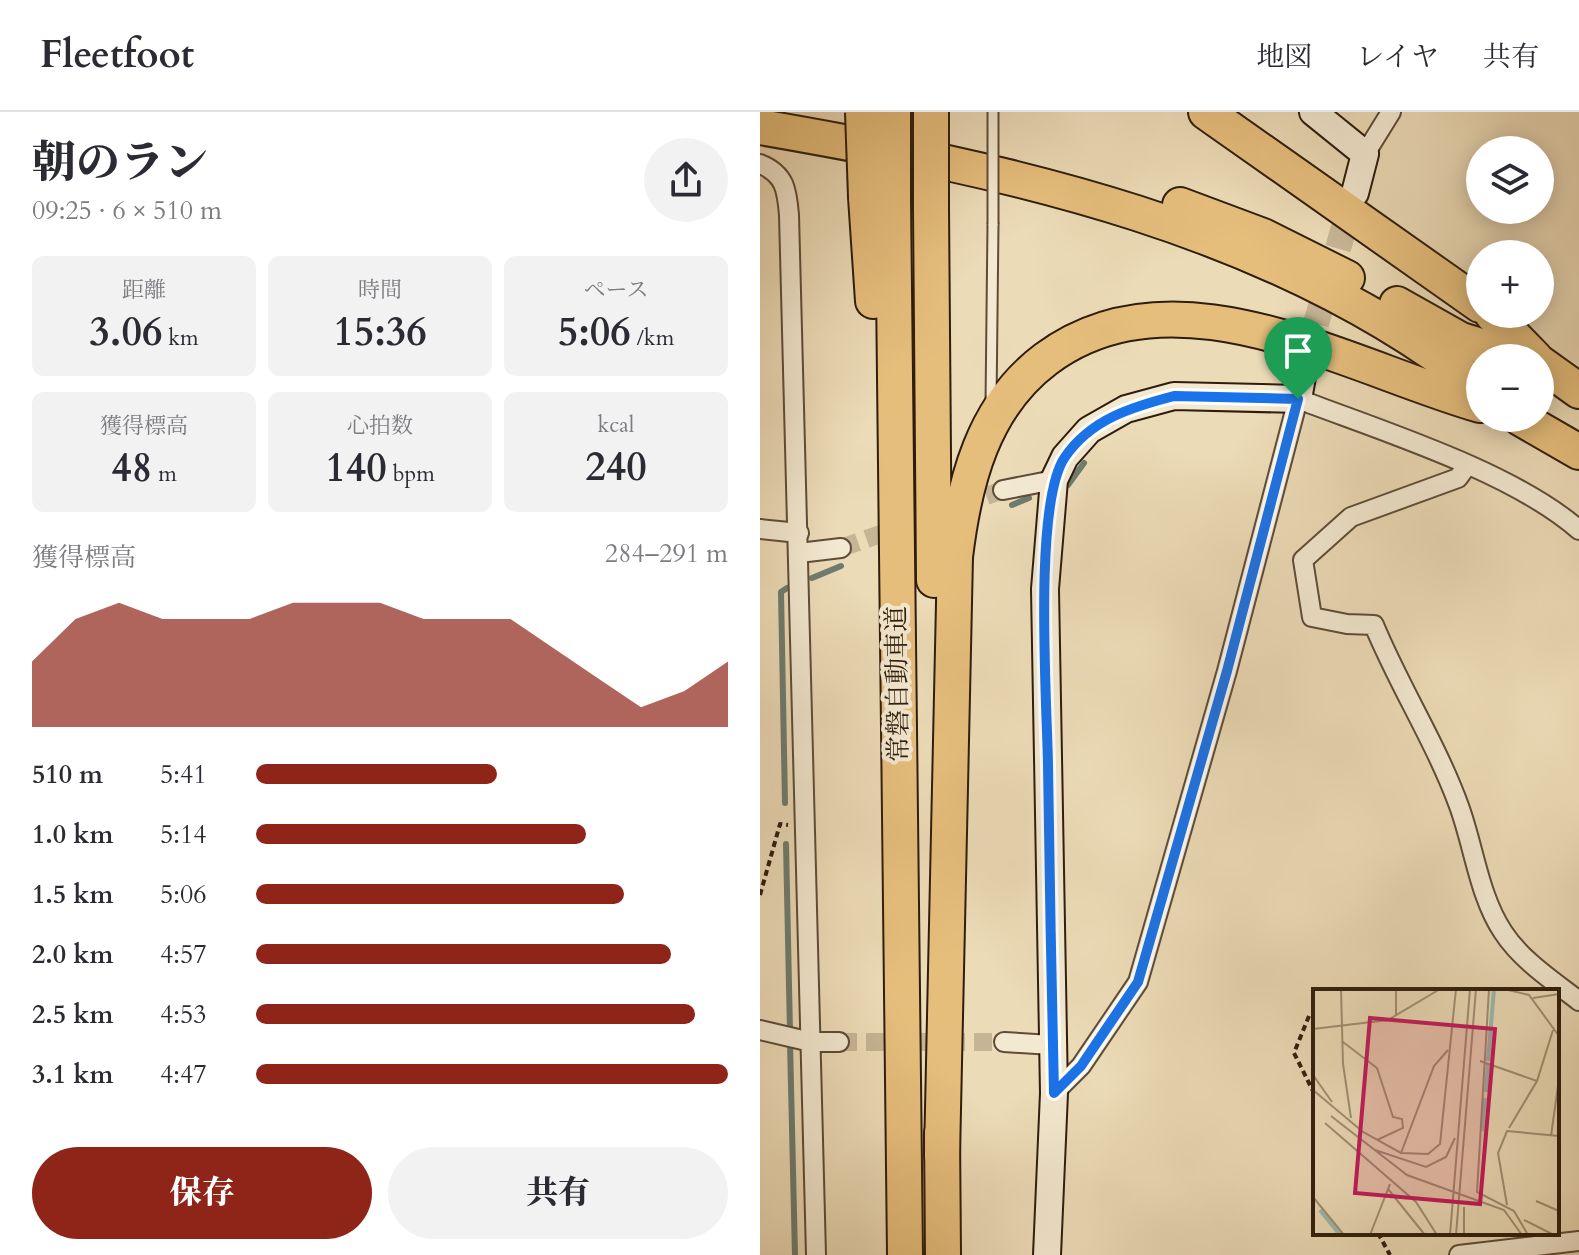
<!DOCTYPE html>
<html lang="ja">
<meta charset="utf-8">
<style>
:root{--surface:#fff;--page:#f2f2f3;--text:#2b2b33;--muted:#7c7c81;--line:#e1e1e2;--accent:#8f2418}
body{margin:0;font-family:Cardo,"Noto Serif JP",serif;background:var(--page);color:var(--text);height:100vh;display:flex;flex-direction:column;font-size:30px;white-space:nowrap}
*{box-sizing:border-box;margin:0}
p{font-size:26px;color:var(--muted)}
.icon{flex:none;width:44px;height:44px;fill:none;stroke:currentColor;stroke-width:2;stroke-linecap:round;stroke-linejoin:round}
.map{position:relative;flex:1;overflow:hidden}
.drawer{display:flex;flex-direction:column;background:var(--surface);width:760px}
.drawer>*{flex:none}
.tools{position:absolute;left:706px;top:24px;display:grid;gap:16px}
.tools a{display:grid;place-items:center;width:88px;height:88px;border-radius:50%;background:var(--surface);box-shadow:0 4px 20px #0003;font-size:40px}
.pin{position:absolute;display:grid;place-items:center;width:68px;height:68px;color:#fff;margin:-82px -34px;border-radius:50% 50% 50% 0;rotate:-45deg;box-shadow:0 0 8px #0007}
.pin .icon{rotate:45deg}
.round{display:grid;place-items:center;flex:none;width:84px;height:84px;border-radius:42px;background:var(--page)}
.head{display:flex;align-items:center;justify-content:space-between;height:136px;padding:0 32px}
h1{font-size:44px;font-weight:800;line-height:60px}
.metrics{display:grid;grid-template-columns:repeat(3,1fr);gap:12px;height:136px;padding:8px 32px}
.metrics div{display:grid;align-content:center;border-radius:12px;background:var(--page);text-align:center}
.metrics b{font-size:40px;font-weight:800}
.metrics small{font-size:22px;font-weight:400}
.metrics p{font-size:22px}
.chart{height:224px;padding:16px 32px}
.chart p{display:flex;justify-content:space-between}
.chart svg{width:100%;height:144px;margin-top:8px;fill:var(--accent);opacity:.7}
.primary-button{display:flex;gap:16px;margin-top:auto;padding:16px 32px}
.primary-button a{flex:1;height:92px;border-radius:48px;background:var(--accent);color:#fff;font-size:32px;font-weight:800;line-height:92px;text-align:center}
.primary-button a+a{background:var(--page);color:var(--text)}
ul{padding:0 32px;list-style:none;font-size:26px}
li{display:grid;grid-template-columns:128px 96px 1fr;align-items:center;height:60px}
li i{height:20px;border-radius:10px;background:var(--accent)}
header{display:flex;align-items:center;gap:48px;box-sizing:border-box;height:112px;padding:0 40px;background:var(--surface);border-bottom:2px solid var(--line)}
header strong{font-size:38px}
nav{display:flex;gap:44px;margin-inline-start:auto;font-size:28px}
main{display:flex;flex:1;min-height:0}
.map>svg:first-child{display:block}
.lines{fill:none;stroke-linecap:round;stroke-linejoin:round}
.stream{stroke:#6e7c70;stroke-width:6}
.street-tunnel{stroke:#c6b595;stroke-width:18;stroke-dasharray:18 9;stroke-linecap:butt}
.secondary-tunnel{stroke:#c6b595;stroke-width:26;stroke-dasharray:26 13;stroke-linecap:butt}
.lane-casing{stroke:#5e4c38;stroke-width:13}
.street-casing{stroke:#5e4c38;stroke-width:22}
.secondary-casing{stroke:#2e1d0d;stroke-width:30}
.highway-casing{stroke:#2e1d0d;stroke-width:38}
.path{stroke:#2e1d0d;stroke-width:4;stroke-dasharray:6 4;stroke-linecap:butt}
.lane{stroke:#f3e8d0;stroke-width:9}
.street{stroke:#f3e8d0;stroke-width:18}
.secondary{stroke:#f3e8d0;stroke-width:26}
.highway{stroke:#e6be7c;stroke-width:34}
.lane-bridge-casing{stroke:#5e4c38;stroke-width:13;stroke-linecap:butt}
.highway-bridge-casing{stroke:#2e1d0d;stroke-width:38;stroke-linecap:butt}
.lane-bridge{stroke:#f3e8d0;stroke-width:9}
.highway-bridge{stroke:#e6be7c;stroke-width:34}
.route-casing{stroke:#fff;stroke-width:16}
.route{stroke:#1a73e8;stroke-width:10}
.labels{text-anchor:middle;stroke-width:8;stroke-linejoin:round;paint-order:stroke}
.street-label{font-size:26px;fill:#2e1d0d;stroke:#f3e8d0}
.inset-river{fill:none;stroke:#99bbb2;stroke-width:4}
.inset-road{fill:none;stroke:#a08f73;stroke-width:2}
.view{fill:#c2185b;fill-opacity:0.15;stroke:#c2185b;stroke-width:4}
.inset-edge{fill:none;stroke:#2e1d0d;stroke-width:4}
</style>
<header>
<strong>Fleetfoot</strong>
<nav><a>地図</a><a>レイヤ</a><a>共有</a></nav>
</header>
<main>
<section class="drawer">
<div class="head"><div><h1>朝のラン</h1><p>09:25 · 6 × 510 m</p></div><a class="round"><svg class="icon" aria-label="share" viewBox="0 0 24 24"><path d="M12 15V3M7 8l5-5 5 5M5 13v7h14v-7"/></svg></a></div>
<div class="metrics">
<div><p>距離</p><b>3.06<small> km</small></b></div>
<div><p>時間</p><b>15:36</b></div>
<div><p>ペース</p><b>5:06<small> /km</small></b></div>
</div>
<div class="metrics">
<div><p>獲得標高</p><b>48<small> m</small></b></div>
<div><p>心拍数</p><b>140<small> bpm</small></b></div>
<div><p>kcal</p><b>240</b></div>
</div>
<div class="chart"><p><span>獲得標高</span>284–291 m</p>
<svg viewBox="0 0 160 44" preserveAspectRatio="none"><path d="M0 44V24L10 11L20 6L30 11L40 11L50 11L60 6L70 6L80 6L90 11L100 11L110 11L120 20L130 29L140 38L150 33L160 24V44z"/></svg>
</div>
<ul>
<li><b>510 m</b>5:41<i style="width:51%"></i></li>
<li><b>1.0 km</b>5:14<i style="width:70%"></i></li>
<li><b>1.5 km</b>5:06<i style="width:78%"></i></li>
<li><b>2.0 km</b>4:57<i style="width:88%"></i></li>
<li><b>2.5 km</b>4:53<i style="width:93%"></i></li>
<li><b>3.1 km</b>4:47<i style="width:100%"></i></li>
</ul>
<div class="primary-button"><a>保存</a><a>共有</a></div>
</section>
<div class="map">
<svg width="819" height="1143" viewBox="0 0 819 1143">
<rect width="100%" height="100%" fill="#ecdbb7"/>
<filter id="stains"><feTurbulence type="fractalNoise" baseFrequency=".0025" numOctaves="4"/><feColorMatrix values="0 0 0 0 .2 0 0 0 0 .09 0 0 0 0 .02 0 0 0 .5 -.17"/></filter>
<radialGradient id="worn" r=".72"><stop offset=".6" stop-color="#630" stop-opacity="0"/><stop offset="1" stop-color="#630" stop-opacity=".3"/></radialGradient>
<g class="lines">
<g class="stream">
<polyline points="308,373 324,351"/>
<polyline points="252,393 269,386"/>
<polyline points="52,466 81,454"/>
<polyline points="25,691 21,480 27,476"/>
<polyline points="26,732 30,920"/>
<polyline points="30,931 35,1143"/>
</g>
<g class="street-tunnel">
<polyline points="201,393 243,378"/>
<polyline points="81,436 143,414"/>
<polyline points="79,930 244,930"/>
</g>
<polyline class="secondary-tunnel" points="545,249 593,85"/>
<g class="lane-casing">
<polyline id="lane" points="231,292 233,112"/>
</g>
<g class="street-casing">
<g id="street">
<polyline points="605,42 631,0"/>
<path d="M0,52C25,62 27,78 29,103L56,1143"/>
<path d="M706,355L698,366L591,405L543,448L552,505L587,512L614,513C639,574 676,631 699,694C714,735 719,784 743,820C761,848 793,869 819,889"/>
<polyline points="243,378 294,368"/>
<polyline points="0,417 39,421"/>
<polyline points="39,441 81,436"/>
<polyline points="0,918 51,930 79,930"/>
<polyline points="244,930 292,933"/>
<path d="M294,981L321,954L378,870L467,559L538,287C622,319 753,360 819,418"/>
<polyline points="699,1143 819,1129"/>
</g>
</g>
<g class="secondary-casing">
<g id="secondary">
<polyline points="553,0 605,42 595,81"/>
<polyline points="287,1143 294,981 285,477 294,368 305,345 329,318 366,297 414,284 538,287 545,249"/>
</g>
</g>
<g class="highway-casing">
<g id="highway">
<polyline points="446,0 720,193"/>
<path d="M0,15C249,58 517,115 720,276"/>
<polyline points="106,85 113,189"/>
<polyline points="133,89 145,1143"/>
<polyline points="420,93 503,124 587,166"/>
<polyline points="171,96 174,468"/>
<polyline points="637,192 701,228 760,246"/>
<polyline points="732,202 775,246"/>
<polyline points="780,251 819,279"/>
<polyline points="760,306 819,340"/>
<polyline points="182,1021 183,1143"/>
<path d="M182,1043L195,445C204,370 223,294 286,247C415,151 588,255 720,293"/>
</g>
</g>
<g class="path">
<polyline points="0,783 20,712 28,713"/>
<polyline points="549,904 534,941 555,983"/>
<polyline points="618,1121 630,1143"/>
</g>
<use href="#lane" class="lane"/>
<use href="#street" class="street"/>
<use href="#secondary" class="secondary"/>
<use href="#highway" class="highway"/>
<g class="lane-bridge-casing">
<polyline id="lane-bridge" points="233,112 233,0"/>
</g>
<g class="highway-bridge-casing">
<g id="highway-bridge">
<polyline points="103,0 106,85"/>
<polyline points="133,0 133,89"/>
<polyline points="171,0 171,96"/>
</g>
</g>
<use href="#lane-bridge" class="lane-bridge"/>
<use href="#highway-bridge" class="highway-bridge"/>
</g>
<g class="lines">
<g class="route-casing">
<path id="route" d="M414,284L538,287L467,559L378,870L321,954L294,981C291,872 290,762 288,653C287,590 273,391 305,345C331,307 372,295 414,284Z"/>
</g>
<use href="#route" class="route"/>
</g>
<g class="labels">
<g class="street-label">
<text transform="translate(137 572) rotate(-91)" y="9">常磐自動車道</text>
</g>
</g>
<g transform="translate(553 877)">
<rect width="246" height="246" fill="#ecdbb7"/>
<path class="inset-river" d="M175,72L181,0M173,103L175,75M169,142L172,109M7,221L27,246"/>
<path class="inset-road" d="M28,0L30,75L38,129M83,0V26M176,0L164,203L201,222L215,246M191,0L216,6L246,47M220,9L246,5M0,40L75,31L127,0M30,53L64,79L80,128L89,130L90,139L64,151M167,72L224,92M0,86L19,113M0,101L50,143L88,164L121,77L135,61M18,127L94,186L191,221L209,246M12,134L103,213L124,246M196,139L224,92L240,41M238,147L246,90M62,161L113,178L133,168L142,149M89,164L115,165L127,155L143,0M77,195L75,200L112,246M0,208L31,246M223,212L246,222M194,216L185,164L194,142L246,147M151,218V246M211,231L241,246M57,246L75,200M137,246L157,0M143,246L163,0"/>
<path class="view" d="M57,29L182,40L167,215L42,204Z"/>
<rect width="246" height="246" class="inset-edge"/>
</g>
<rect width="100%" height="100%" filter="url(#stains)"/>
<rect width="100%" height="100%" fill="url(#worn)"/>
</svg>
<div class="tools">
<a><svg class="icon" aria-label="layers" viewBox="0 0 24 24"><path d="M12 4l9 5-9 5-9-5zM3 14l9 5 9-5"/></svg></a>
<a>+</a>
<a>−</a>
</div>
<div class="pin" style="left:538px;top:287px;background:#1e9e55"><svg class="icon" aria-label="arrive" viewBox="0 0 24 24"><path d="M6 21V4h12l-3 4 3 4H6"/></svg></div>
</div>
</main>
